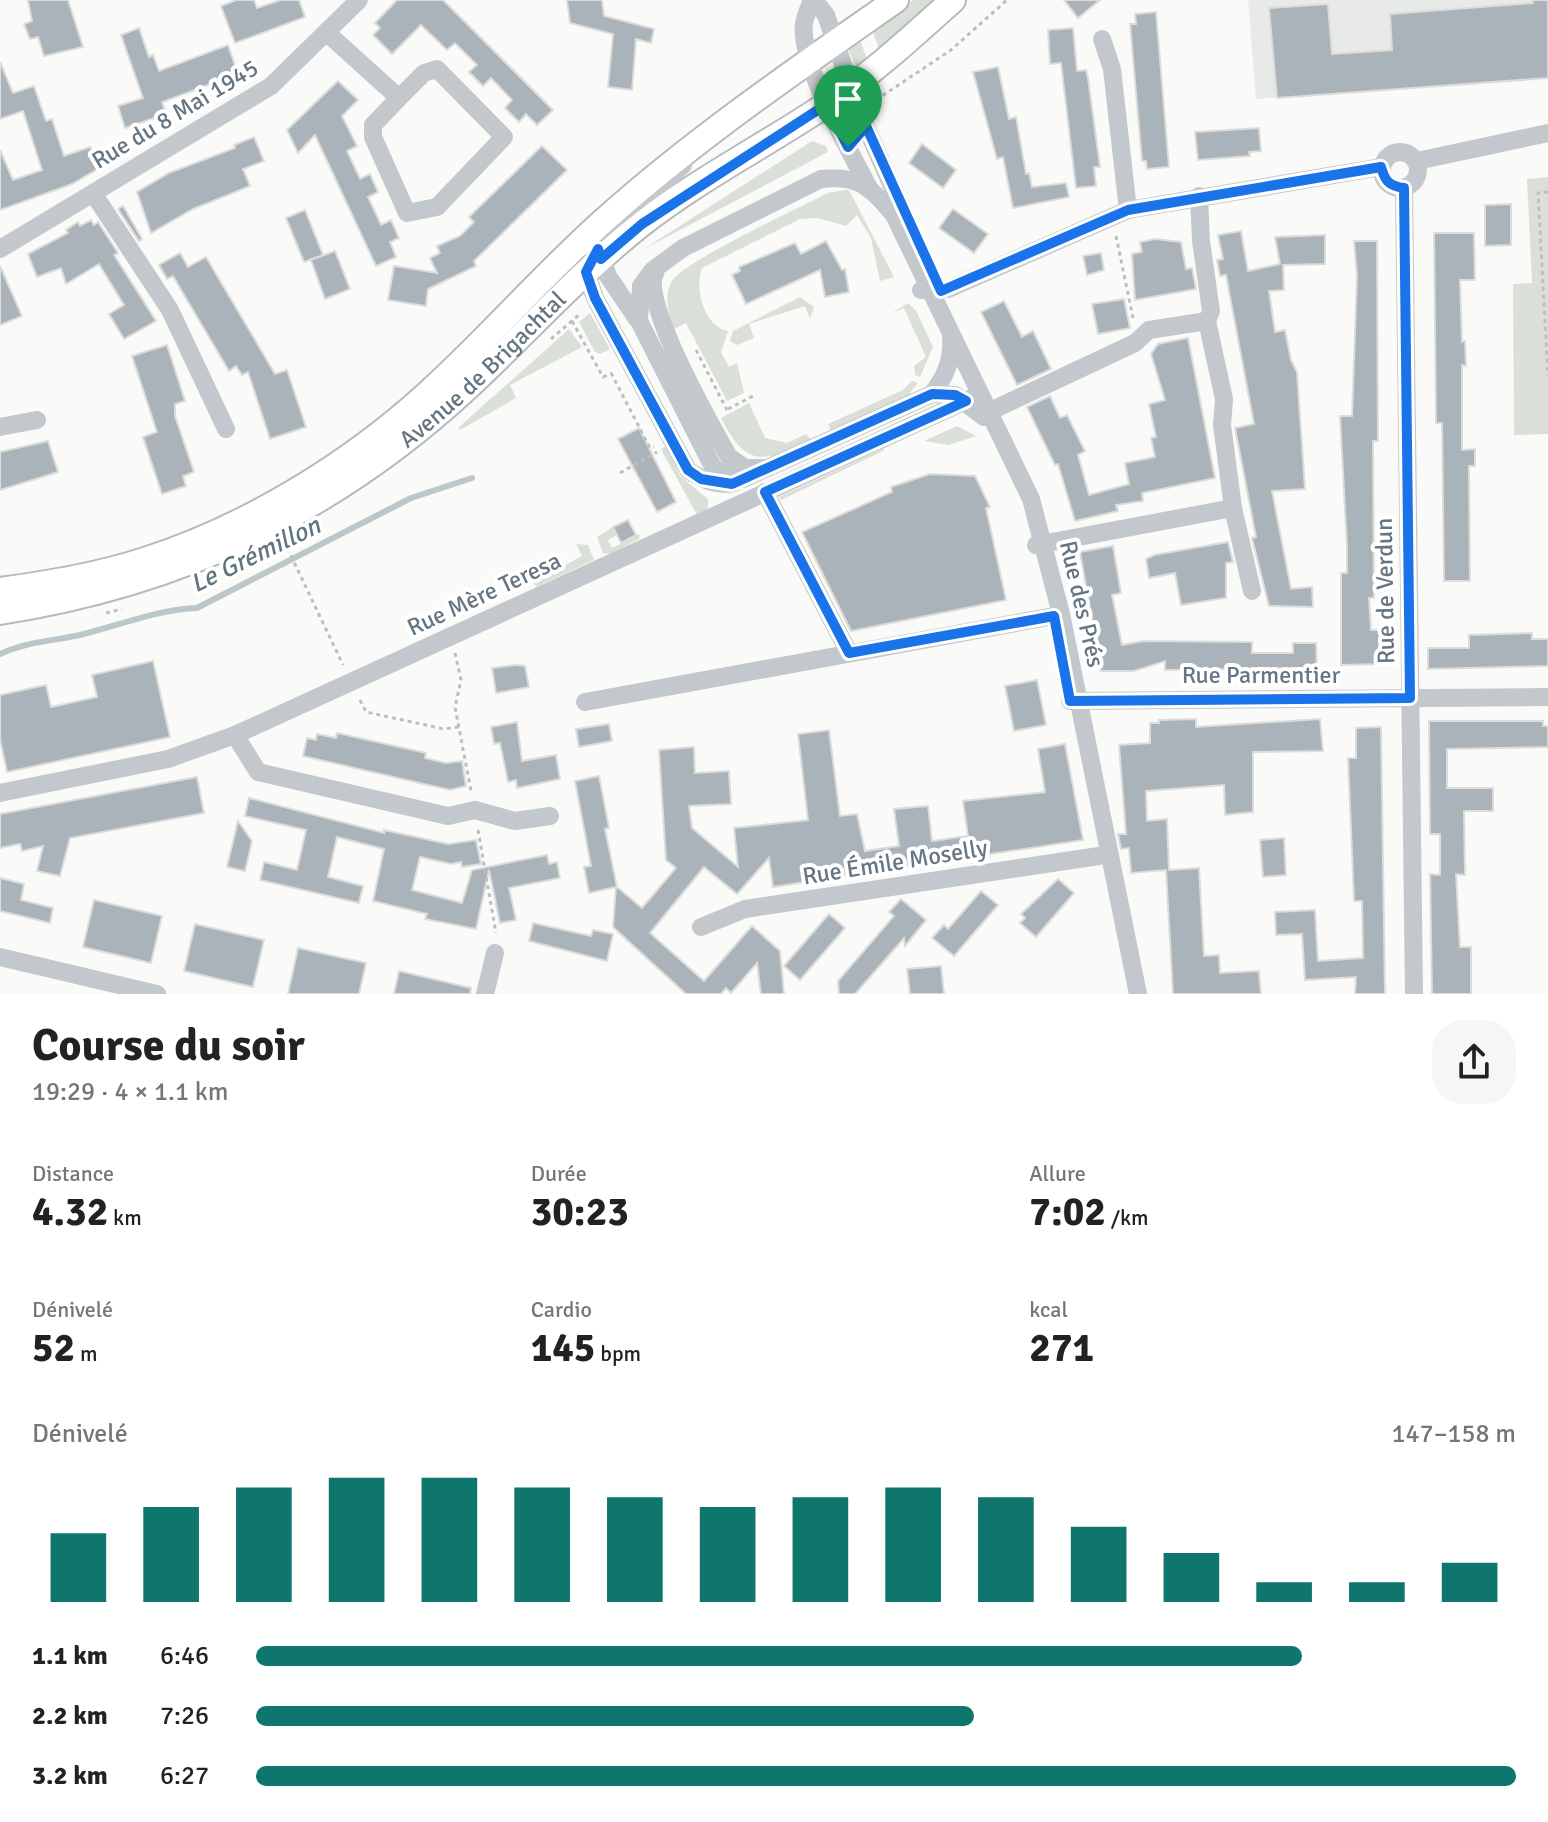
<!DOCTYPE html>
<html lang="fr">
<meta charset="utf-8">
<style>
:root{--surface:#fff;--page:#f6f6f6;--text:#222;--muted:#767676;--accent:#0f766e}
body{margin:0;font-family:Signika,sans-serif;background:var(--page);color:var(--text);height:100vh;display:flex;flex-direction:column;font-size:30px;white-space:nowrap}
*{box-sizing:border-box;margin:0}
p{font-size:26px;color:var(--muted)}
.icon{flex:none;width:44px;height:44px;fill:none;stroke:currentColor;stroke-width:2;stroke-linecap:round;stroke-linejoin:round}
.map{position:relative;height:994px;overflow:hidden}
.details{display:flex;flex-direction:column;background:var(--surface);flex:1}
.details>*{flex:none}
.pin{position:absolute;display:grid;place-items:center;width:68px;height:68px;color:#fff;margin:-82px -34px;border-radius:50% 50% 50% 0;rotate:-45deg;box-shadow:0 0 8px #0007}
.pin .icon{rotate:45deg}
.round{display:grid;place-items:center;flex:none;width:84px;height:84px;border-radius:32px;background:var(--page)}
.summary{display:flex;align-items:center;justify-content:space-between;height:136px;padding:0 32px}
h1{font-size:44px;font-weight:700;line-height:60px}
.figures{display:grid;grid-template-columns:repeat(3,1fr);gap:12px;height:136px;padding:8px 32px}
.figures div{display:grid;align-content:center}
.figures b{font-size:40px;font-weight:700}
.figures small{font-size:22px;font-weight:400}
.figures p{font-size:22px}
.chart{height:224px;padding:16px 32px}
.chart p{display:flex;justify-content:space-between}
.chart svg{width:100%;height:144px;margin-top:8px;stroke:var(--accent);stroke-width:6}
ul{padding:0 32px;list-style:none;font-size:26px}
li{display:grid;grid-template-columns:128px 96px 1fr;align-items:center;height:60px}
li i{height:20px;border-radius:10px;background:var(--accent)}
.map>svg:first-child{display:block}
.built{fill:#e8e9e9}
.green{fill:#dadfd7}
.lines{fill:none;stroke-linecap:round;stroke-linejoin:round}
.stream{stroke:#bbc7cb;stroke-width:6}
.building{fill:#aab3b9;stroke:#dcdcda;stroke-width:2}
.major-casing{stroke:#b5babe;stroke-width:28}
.path{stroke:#bbbfc2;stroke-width:3;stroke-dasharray:4 4;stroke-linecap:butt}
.minor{stroke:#c3c8cc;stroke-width:18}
.major{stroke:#fff;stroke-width:24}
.route-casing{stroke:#fff;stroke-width:16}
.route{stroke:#1a73e8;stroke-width:10}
.labels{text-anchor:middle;stroke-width:8;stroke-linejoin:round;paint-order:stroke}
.street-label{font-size:24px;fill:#657683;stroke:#fff}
.water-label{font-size:26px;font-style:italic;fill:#60757c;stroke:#fff}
</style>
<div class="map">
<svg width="1548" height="994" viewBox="0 0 1548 994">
<rect width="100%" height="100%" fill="#fafaf8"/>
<polygon class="built" points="1248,0 1548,0 1548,78 1256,99"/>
<g class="green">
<polygon points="913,0 942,0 880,52 872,29"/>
<polygon points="859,37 868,62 861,67 855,65 848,49"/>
<polygon points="812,141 826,146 828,152 644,249"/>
<polygon points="1548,177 1548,434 1514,435 1513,284 1532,283 1527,179"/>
<path d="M844,190H849L894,277L880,281L871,238L857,215L846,226L818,218L800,219L702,268C694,288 704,326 728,331L721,352L729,367L737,363L744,393L727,401L686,323L674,329C669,315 663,295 672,281C686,260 799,208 828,193Z"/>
<polygon points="800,297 814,307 810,319 805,306 749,324 754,338 737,345 730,341 733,331"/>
<polygon points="908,303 916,311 933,347 920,377 915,375 914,366 926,357 904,308 891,314"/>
<polygon points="590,313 610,349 600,354 595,352 579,322"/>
<polygon points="569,329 582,347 510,385 516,398 460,430 458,428"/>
<polygon points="912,381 918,383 910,392 912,397 832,433 828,424 903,390"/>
<path d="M749,403L765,438L787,443L806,434L813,442C763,460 748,471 721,418Z"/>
<polygon points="957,426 976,436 948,445 924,441"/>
<polygon points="668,445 679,475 708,499 708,510 697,515 661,449"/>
<polygon points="885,450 781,500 779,497 883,449"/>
<polygon points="613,527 617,535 608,540 612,548 640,534 639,539 611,554 603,553 597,537"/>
<polygon points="576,544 588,545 594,560 536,587 525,568 543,559 551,573 582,556"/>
</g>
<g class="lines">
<path class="stream" d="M0,654C25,642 53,641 80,635C117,626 159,609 197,608L411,498L472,478"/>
</g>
<g class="building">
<polygon points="28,0 68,0 83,47 44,56 38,37 30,39 24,24 32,21"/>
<polygon points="236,0 254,0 257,8 281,0 299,0 305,17 235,43 221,6"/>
<polygon points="397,0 443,0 553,110 537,125 526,114 519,122 505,108 512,100 491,78 483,86 469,72 477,65 455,43 447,50 421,25 392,54 373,35 380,28 375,23"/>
<polygon points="567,0 602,0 604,16 654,29 651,43 636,39 632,90 608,87 613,34 570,23"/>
<polygon points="1064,0 1100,0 1078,18"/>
<polygon points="1532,0 1548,0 1548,78 1277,98 1269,8 1328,4 1332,54 1392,50 1390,14 1533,3"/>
<polygon points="1156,12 1169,167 1147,169 1146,161 1142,161 1130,24 1136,24 1135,14"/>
<polygon points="139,28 149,57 153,55 159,71 228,45 238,74 162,102 166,114 125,128 118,106 143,98 121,35"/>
<polygon points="1073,28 1077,71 1086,70 1088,78 1100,167 1094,167 1096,186 1076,188 1061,63 1050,64 1048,30"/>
<polygon points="0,62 13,93 34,86 46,121 52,119 64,156 90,147 101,167 72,184 0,210 0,150 13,180 42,170 23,111 0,119"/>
<polygon points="998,67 1009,119 1016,117 1026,174 1029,173 1032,187 1066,183 1069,197 1013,208 1003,157 997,159 973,72"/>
<polygon points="338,81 358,100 342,116 357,146 347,151 360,179 370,174 378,192 368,197 381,225 391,220 399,238 390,242 396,257 376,266 315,135 298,153 287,130"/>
<polygon points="1259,128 1261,151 1249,152 1250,156 1198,160 1195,132"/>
<polygon points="254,137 264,161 243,169 250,186 193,209 151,233 137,192 169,173 235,148 234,145"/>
<polygon points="922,144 956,170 943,188 909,163"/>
<polygon points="542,146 567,170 474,261 476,266 428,289 426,306 388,300 394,266 437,273 430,258 440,253 437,246 460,236 474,222 469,217"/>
<polygon points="1511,204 1511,245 1485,246 1485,205"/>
<polygon points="123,206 142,239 139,241 118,209"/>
<polygon points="953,209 988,234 974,253 939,228"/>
<polygon points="305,210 323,255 304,262 286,218"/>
<polygon points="91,220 94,225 98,222 118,253 114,255 156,321 124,339 109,314 124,305 99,264 66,284 61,268 37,277 28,254 68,233 66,230 78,222 80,226"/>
<polygon points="1241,231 1248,271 1280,264 1275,237 1325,235 1325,264 1283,265 1284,290 1269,291 1275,332 1285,330 1291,360 1297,372 1305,489 1272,491 1291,589 1312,587 1313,607 1269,606 1252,538 1256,537 1235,428 1254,424 1226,275 1220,276 1217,260 1223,259 1218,235"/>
<polygon points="1434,233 1474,233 1475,280 1460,280 1462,342 1465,341 1466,366 1462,365 1462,450 1475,449 1475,466 1469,466 1470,581 1444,581 1442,423 1436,423"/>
<polygon points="1155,239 1181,242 1186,269 1192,268 1196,289 1135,300 1132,254 1142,252 1140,242"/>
<polygon points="826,241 842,270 845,269 849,292 825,297 820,270 746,304 732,275 740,271 739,267 795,243 801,254"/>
<polygon points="1354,241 1377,241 1378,441 1373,441 1374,598 1369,598 1371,630 1381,630 1381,664 1341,665 1341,573 1347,573 1347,547 1340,416 1352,416 1357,276"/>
<polygon points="335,251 350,289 325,299 311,260"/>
<polygon points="180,253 188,267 206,257 275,374 287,370 306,427 270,439 248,372 242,375 236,366 229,371 173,276 167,279 159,265"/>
<polygon points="1101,253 1104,270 1087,275 1083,256"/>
<polygon points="0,266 22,316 0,325"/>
<polygon points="1124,299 1130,328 1098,334 1092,304"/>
<polygon points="1004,301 1022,337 1033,331 1051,369 1017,385 981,312"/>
<polygon points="1188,338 1215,478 1142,493 1143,501 1116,505 1118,511 1075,521 1058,464 1055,465 1027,407 1050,396 1060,418 1067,415 1085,451 1078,455 1089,495 1129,484 1125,463 1155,457 1151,438 1156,437 1149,404 1165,400 1151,354 1158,344"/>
<polygon points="167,345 185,401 175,404 175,416 194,472 183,476 186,486 162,494 143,437 157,432 132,356"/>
<polygon points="639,428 676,502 657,512 618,439"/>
<polygon points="48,441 58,472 0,490 0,452"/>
<polygon points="930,474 975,476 990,507 986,508 1006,600 851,631 802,532 892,492 891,487"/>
<polygon points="628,520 636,535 621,543 613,527"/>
<polygon points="1228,542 1233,562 1226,563 1226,598 1181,605 1175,573 1149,578 1146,559 1154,555"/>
<polygon points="1113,546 1121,593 1112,595 1122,645 1143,641 1252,642 1252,653 1293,653 1293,643 1316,643 1317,668 1165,670 1165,661 1134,671 1101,671 1080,552"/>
<polygon points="1532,633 1532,639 1548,639 1548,666 1428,669 1428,648 1469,648 1469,635"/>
<polygon points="153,661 170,737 7,772 0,739 0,695 46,685 51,707 97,697 92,675"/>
<polygon points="517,665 525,666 529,687 496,693 492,668"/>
<polygon points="1037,680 1046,725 1014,731 1005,686"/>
<polygon points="1196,719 1196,727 1320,719 1323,751 1253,752 1253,812 1225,815 1224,785 1146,791 1147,821 1167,819 1169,870 1199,868 1204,956 1219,955 1220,973 1259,971 1261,994 1173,994 1166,870 1131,873 1129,848 1121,849 1118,834 1126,834 1119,745 1150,743 1150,723 1159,723 1159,720"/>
<polygon points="1429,721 1543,721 1543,726 1548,726 1548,747 1447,749 1447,788 1493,788 1493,811 1464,811 1465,875 1456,874 1460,947 1471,947 1471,994 1432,994 1430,874 1440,875 1440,834 1430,834"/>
<polygon points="517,722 522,761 556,755 560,779 517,788 516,780 508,782 500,743 494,744 491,727"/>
<polygon points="609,724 612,741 579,747 576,729"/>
<polygon points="1381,727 1385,994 1355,994 1356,977 1305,980 1302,934 1276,935 1275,912 1315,910 1318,961 1363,958 1362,901 1354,901 1348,758 1356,758 1356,728"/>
<polygon points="829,730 840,816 857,814 865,851 899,846 894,809 928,806 932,841 968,836 963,801 1045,792 1038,749 1065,744 1083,840 773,887 769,858 737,894 704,867 650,933 704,981 752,926 780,951 784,994 761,994 757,963 731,993 726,988 721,994 686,994 613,927 616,887 589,893 584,867 591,866 575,781 599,776 609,828 605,829 617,887 642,908 676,868 666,860 659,750 694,747 695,773 729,771 731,804 689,806 692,828 738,867 734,828 808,820 798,734"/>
<polygon points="337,733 426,753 425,758 446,763 462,761 466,786 450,790 303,756 307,738 316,740 317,734 336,738"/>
<polygon points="197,777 204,813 70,838 60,876 37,871 43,846 22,851 20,844 0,848 0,814"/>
<polygon points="249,798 384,833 384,830 448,844 476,840 481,864 462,867 461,862 451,864 420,857 412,890 462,903 472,870 547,855 549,864 557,862 560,878 509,888 516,920 500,923 489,870 476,929 425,919 427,914 373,901 384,849 337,837 328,877 363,886 359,903 260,880 264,862 297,870 306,830 245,816"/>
<polygon points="238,821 252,841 245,871 227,867"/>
<polygon points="1284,838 1286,875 1263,877 1260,840"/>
<polygon points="0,878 24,884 21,900 53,908 50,923 0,911"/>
<polygon points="1058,879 1074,893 1036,937 1020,923 1025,918 1021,914"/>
<polygon points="981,891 998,905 954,956 932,938 944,925 948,929"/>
<polygon points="901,899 926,920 905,946 904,938 855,994 839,994 838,981 894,916 889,912"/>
<polygon points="94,900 162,916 151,963 83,947"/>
<polygon points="829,914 845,928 800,980 784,966"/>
<polygon points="533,923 591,936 593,930 613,934 607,961 529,941"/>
<polygon points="195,924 264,940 253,987 184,971"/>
<polygon points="298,948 366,963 359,994 288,994"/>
<polygon points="941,966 944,994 910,994 907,969"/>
<polygon points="399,971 471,988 470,994 394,994"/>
</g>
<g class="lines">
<g class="major-casing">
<g id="major">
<path d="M0,590C50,583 100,575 148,559C249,526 350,464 428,393C491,336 546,271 610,215C699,136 799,68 896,0"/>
<path id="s1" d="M0,612C180,584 333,512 467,388C525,334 578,275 639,226C697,180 766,145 827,104C873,73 913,36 953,0"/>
</g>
</g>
<g class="path">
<polyline points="876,100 951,50 1007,0"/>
<polyline points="1548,192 1538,193 1548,376"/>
<polyline points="1116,236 1133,318"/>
<polyline points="572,321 603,377 612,373"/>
<polyline points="551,339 581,313"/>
<polyline points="696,350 727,410"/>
<polyline points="611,373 650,448 654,447"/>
<polyline points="728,409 753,396"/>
<polyline points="620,473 657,452"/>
<polyline points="284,541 343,665"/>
<polyline points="106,613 122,609"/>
<polyline points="455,653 461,680 455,707 471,791"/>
<polyline points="360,700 366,712 444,729 459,727"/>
<polyline points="478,830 496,933"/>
</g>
<g class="minor">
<path d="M812,0C809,8 805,16 804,24C799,65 851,152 870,190"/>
<polyline points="814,0 826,15 859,111 908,222"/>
<polyline points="326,32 399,98 373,125 373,137 407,213 437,207 504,137 437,69 424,73 399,98"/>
<polyline points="1102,39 1112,69 1128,210"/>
<circle cx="1400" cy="170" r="18"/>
<polyline points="1417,161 1548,133"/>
<path d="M683,165L604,237L586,272L595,298L688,470C702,480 716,486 734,483"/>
<polyline points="1404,188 1414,994"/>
<polyline points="93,193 170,310 226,429"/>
<polyline points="1199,196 1201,241 1211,311 1207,321"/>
<polyline points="0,249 271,86 359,0"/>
<polyline points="598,249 608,276 637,319"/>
<path d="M655,274C640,300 712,427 729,457L745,468H765"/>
<polyline points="921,290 948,289 1128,210 1381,167"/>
<path d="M932,394C945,377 953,360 951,338"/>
<polyline points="999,407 1135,343 1149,330 1207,321 1224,399 1222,425 1233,508 1252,591"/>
<path d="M984,417L955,395L932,394L743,479L724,476L713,467L639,321L641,286L653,270L683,248L821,179C859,175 870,187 894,215L1031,499L1061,614L1138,994"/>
<polyline points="0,427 37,420"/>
<polyline points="765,492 849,653"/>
<polyline points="1036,545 1233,508"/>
<polyline points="1070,701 1548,697"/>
<polyline points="585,702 1054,616"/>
<polyline points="235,735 258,772 448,816 475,810 515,821 550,816"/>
<polyline points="0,793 168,759 235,735 972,398"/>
<polyline points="701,927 745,909 1099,856"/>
<polyline points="0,957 157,994"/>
<polyline points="485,994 495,953"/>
</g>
<use href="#major" class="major"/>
</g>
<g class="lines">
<g class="route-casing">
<path id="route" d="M827,104L848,147L866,126L941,291L1128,210L1381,167C1385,181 1389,186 1404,188L1410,698L1070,701L1054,616L849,653L765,492L966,401L955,395L932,394L732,484L701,479L688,470L595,298L586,272L598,249L601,259L642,224Z"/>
</g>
<use href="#route" class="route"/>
</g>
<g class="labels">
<g class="street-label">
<text transform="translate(175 114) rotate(-31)" y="8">Rue du 8 Mai 1945</text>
<text dy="8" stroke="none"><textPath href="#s1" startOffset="550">Avenue de Brigachtal</textPath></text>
<text transform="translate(1385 591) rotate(-91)" y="8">Rue de Verdun</text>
<text transform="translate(484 594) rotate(-25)" y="8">Rue Mère Teresa</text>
<text transform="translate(1082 604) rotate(77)" y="8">Rue des Prés</text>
<text x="1261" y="683">Rue Parmentier</text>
<text transform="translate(895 862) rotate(-9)" y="8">Rue Émile Moselly</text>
</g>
<g class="water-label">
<text transform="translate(255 554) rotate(-26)" y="9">Le Grémillon</text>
</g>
</g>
</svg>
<div class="pin" style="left:848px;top:147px;background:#1e9e55"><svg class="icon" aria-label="arrive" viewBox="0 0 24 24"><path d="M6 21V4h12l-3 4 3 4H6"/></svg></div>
</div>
<section class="details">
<div class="summary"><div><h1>Course du soir</h1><p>19:29 · 4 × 1.1 km</p></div><a class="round"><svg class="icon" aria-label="share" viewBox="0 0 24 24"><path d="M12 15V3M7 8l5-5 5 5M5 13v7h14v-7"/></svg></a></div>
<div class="figures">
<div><p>Distance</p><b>4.32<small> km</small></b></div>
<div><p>Durée</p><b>30:23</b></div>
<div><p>Allure</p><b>7:02<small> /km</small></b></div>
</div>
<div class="figures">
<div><p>Dénivelé</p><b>52<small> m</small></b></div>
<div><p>Cardio</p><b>145<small> bpm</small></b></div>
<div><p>kcal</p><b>271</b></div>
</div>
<div class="chart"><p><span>Dénivelé</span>147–158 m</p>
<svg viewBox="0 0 160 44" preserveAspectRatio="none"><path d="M5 44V23M15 44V15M25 44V9M35 44V6M45 44V6M55 44V9M65 44V12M75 44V15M85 44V12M95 44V9M105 44V12M115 44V21M125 44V29M135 44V38M145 44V38M155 44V32"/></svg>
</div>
<ul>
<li><b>1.1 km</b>6:46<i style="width:83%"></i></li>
<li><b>2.2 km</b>7:26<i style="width:57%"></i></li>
<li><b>3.2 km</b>6:27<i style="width:100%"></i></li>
</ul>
</section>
